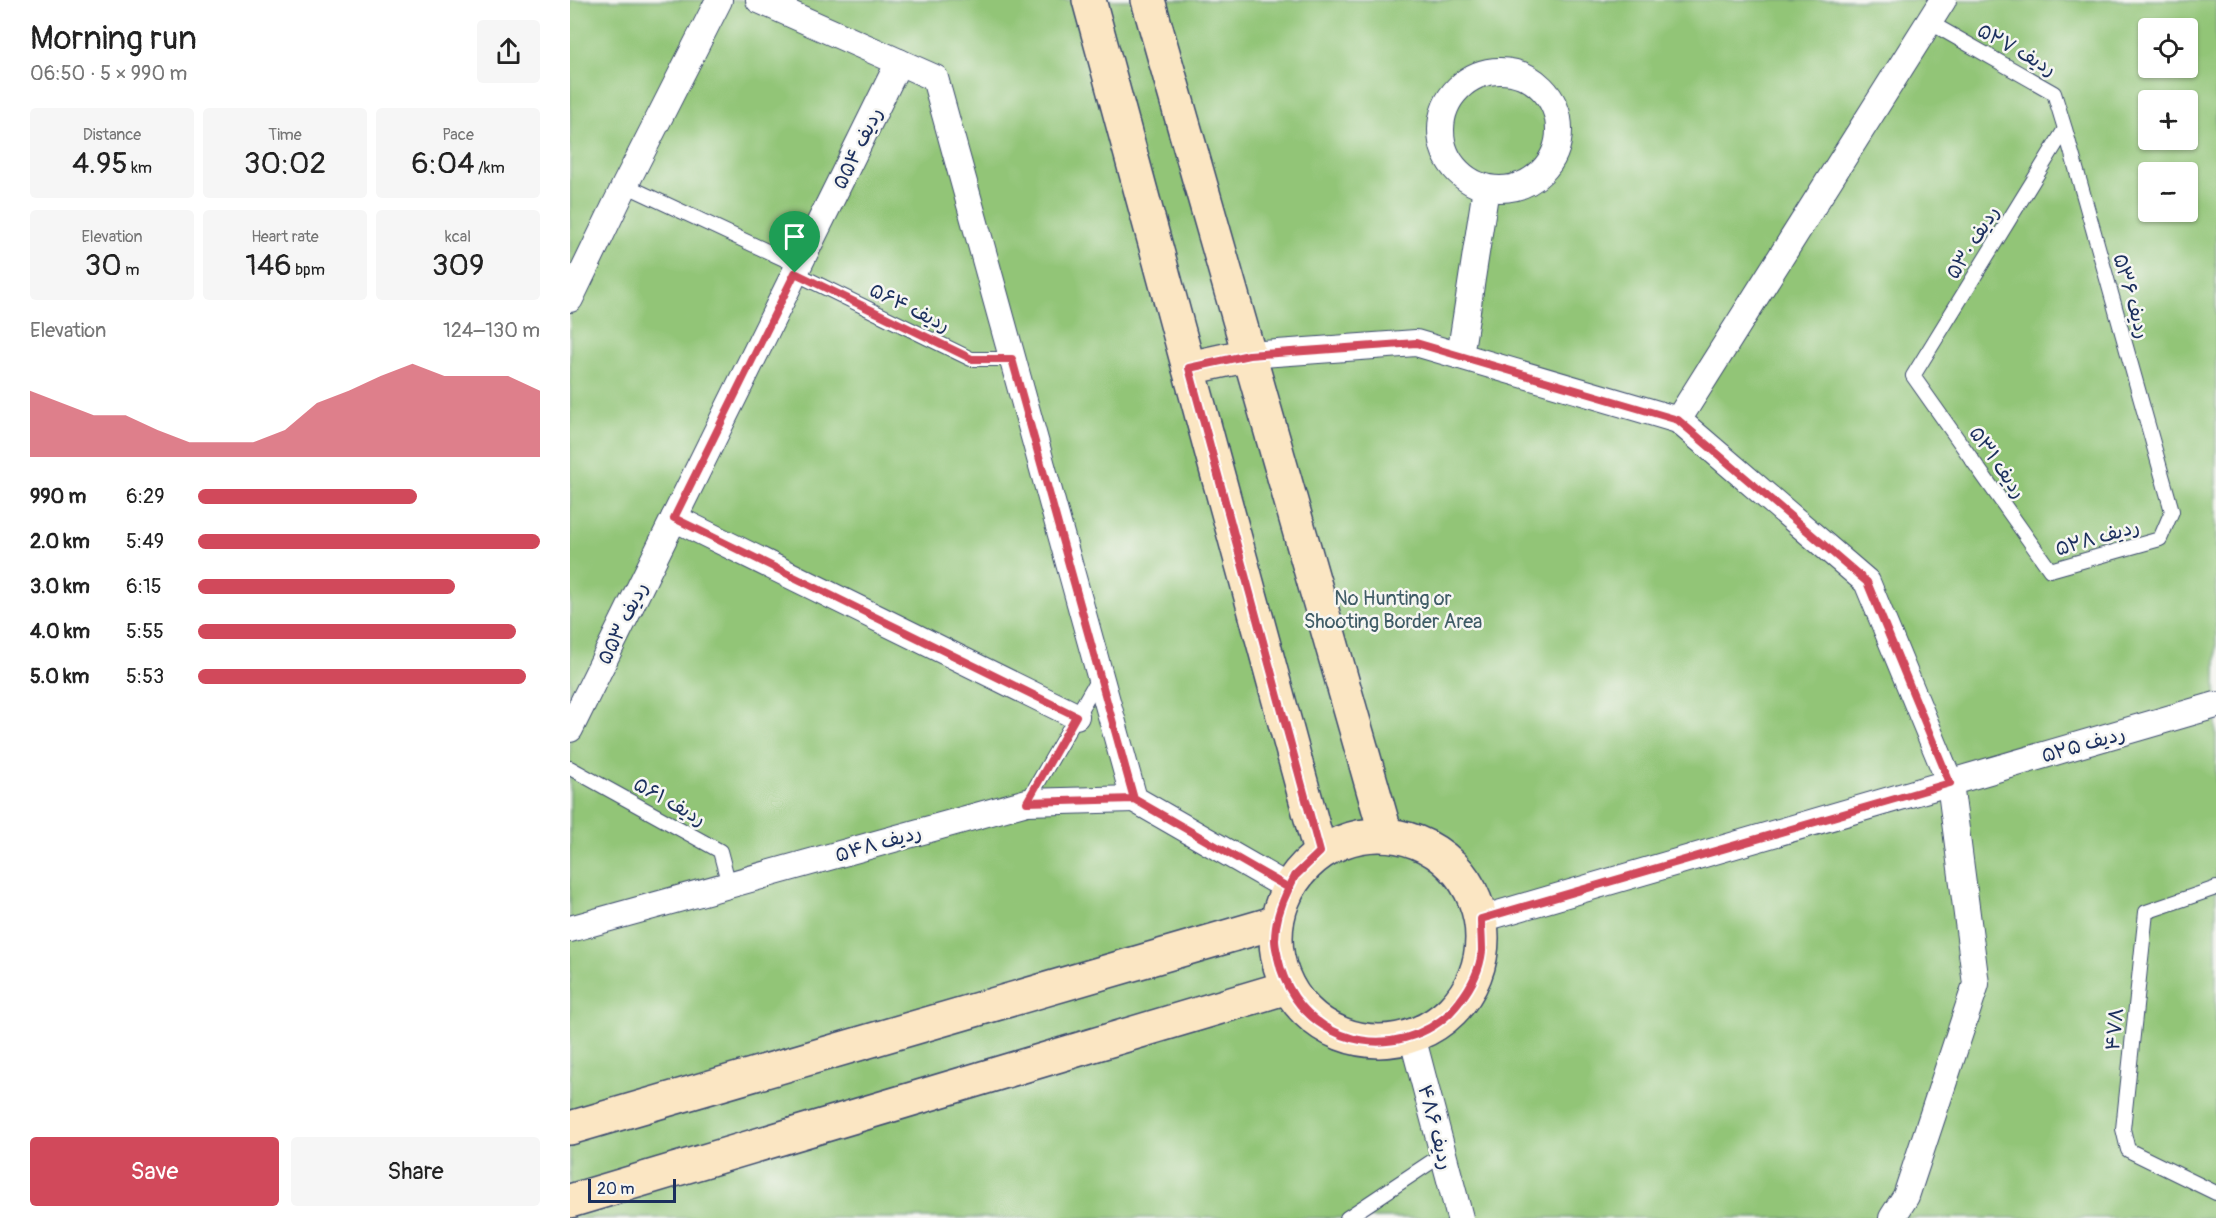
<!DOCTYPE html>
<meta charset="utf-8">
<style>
:root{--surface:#fff;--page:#f6f6f6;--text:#222;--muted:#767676;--accent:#d1495b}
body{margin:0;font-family:Pangolin,"Playpen Sans Arabic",sans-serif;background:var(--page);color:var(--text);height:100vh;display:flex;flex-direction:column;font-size:22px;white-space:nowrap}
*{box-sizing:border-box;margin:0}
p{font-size:20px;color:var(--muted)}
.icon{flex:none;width:33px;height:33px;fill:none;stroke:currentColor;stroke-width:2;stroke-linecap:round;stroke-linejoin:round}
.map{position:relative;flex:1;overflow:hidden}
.panel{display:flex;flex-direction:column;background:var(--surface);width:570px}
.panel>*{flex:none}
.buttons{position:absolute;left:1568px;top:18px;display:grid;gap:12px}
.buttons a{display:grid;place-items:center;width:60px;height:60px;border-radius:6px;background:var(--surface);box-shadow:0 2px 4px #0004;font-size:30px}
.scale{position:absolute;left:18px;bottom:15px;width:88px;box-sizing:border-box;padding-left:6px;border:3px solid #1b2f5e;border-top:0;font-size:16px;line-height:21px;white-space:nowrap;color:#1b2f5e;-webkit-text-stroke:4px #f6f6f2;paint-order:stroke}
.pin{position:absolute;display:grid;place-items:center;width:51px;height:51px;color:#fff;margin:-62px -26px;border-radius:50% 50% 50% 0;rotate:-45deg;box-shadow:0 0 6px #0007}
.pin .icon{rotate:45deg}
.round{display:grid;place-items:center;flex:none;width:63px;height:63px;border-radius:6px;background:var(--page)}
.summary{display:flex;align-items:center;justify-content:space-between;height:102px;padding:0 30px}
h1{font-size:33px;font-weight:600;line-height:45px}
.figures{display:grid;grid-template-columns:repeat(3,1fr);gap:9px;height:102px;padding:6px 30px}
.figures div{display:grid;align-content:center;border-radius:6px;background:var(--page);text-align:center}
.figures b{font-size:30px;font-weight:600}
.figures small{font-size:16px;font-weight:400}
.figures p{font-size:16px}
.chart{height:168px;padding:12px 30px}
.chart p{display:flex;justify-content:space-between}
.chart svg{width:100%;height:108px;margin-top:6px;fill:var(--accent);opacity:.7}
.action{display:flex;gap:12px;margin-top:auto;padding:12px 30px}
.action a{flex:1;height:69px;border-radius:6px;background:var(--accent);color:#fff;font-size:24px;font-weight:600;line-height:69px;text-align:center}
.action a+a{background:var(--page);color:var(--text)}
ul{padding:0 30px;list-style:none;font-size:20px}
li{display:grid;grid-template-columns:96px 72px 1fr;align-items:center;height:45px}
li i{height:15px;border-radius:8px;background:var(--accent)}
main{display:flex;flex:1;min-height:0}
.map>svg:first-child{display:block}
.green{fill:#92c577;stroke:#567a6a;stroke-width:1.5;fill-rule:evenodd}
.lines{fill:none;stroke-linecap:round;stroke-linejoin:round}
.lane-casing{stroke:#3b4a6e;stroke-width:16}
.street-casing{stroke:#3b4a6e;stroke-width:28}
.secondary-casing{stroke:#3b4a6e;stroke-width:36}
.lane{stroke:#fff;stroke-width:14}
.street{stroke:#fff;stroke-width:26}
.secondary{stroke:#fbe6c3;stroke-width:33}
.route-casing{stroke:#fff;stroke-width:12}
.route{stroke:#d1495b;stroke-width:8}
.labels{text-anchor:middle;stroke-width:5;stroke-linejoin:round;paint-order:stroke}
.street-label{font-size:20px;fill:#1b2f5e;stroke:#f6f6f2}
.park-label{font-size:20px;fill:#3f5c66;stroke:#f6f6f2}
</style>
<main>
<section class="panel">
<div class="summary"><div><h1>Morning run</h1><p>06:50 · 5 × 990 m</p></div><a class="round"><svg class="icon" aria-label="share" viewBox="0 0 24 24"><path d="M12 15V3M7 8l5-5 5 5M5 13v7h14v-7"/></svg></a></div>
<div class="figures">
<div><p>Distance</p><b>4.95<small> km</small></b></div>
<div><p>Time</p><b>30:02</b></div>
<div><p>Pace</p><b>6:04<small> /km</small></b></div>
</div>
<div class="figures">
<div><p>Elevation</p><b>30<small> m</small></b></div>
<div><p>Heart rate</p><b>146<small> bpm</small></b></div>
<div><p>kcal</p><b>309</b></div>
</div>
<div class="chart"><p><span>Elevation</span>124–130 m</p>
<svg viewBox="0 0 160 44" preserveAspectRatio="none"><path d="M0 44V17L10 22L20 27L30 27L40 33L50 38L60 38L70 38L80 33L90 22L100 17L110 11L120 6L130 11L140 11L150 11L160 17V44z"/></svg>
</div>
<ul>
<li><b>990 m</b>6:29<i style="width:64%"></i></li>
<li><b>2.0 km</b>5:49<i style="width:100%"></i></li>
<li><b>3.0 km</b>6:15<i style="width:75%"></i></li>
<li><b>4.0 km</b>5:55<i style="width:93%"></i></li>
<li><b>5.0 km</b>5:53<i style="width:96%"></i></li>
</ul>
<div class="action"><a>Save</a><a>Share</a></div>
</section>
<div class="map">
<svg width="1646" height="1218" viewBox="0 0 1646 1218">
<rect width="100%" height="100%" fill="#f6f6f2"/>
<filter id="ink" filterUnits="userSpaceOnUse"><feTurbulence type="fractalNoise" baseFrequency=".0167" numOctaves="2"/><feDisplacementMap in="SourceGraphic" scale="12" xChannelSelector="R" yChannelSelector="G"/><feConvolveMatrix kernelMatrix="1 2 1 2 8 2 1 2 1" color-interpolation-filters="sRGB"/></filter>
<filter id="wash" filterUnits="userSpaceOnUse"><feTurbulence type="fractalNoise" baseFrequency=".008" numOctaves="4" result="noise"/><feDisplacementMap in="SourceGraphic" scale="24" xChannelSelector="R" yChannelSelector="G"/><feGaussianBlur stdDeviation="1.35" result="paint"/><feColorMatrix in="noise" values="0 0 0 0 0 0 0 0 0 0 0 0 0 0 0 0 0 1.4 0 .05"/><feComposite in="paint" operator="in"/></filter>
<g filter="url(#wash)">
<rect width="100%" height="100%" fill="#efe3c8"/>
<path class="green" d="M0,0H1646V1218H0ZM1578,28H1617V68H1578ZM1578,100H1617V140H1578ZM1578,172H1617V212H1578Z"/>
</g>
<g filter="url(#ink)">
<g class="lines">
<g class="lane-casing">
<g id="lane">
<polyline points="1359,22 1484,93 1495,129 1602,511 1590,539 1480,570 1343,376 1495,129"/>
<polyline points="55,185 229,266"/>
<polyline points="225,273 401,359 442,359"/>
<polyline points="0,768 150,851 159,885"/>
<polyline points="457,802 529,677"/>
<polyline points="1646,888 1576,912 1553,1129 1558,1150 1646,1193"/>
<polyline points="777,1218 873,1154"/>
</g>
</g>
<g class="street-casing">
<g id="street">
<polyline points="189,0 365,78 564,799 719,888"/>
<circle cx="930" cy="130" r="59"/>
<polyline points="0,299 55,185 149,0"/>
<polyline points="679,355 846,343 1108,420 1297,582 1380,783 1406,984 1336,1196 1322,1218"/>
<polyline points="890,356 916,188"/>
<polyline points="1108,420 1373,0"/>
<polyline points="104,518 506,716"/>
<polyline points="0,729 329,62"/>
<polyline points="911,919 1646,705"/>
<polyline points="0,929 457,802 564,799"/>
<polyline points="842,1036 890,1218"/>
</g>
</g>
<g class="secondary-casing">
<g id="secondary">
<polyline points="519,0 750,852"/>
<polyline points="578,0 816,835"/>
<polyline points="619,368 679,355"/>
<circle cx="809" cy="938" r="103"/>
<polyline points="0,1128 707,922"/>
<polyline points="0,1201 718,987"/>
</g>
</g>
<use href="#lane" class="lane"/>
<use href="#street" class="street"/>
<use href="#secondary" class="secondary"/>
</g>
</g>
<g class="lines" filter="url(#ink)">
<g class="route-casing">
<path id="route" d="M225,273L402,359H442L564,799L719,888C711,904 705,921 705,940C705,946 707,952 708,958C720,1016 776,1054 835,1038C857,1032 876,1020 890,1001C901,987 910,969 912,951C912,941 911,930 911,919L1380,783L1297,582L1108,420L846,343L679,355L619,368L750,852L725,876L719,888L564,799L457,802L506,716L104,518L225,273"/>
</g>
<use href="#route" class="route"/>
</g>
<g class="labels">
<g class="street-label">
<text transform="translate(1447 49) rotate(29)" y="7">ردیف ۵۲۷</text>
<text transform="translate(287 148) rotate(-64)" y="7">ردیف ۵۵۴</text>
<text transform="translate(1402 242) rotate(-58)" y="7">ردیف ۵۳۰</text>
<text transform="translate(1562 296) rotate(74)" y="7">ردیف ۵۳۶</text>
<text transform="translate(340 307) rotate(26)" y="7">ردیف ۵۶۴</text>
<text transform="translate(1428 462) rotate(55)" y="7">ردیف ۵۳۱</text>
<text transform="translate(1527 537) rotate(-16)" y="7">ردیف ۵۲۸</text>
<text transform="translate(52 623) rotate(-64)" y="7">ردیف ۵۵۳</text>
<text transform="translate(1513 744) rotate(-16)" y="7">ردیف ۵۲۵</text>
<text transform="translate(100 801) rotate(29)" y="7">ردیف ۵۶۱</text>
<text transform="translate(308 843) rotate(-16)" y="7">ردیف ۵۴۸</text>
<text transform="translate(1544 1029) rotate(-84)" y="7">۴۷۸</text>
<text transform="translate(866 1127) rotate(75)" y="7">ردیف ۴۸۶</text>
</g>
<g class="park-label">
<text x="823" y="605">No Hunting or<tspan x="823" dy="23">Shooting Border Area</tspan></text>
</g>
</g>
</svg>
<div class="buttons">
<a><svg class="icon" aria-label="locate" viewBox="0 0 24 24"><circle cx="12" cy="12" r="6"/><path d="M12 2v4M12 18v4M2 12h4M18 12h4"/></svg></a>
<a>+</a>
<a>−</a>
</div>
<div class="scale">20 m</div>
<div class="pin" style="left:225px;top:273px;background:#1e9e55"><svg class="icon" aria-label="arrive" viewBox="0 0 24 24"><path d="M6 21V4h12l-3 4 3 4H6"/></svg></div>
</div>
</main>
